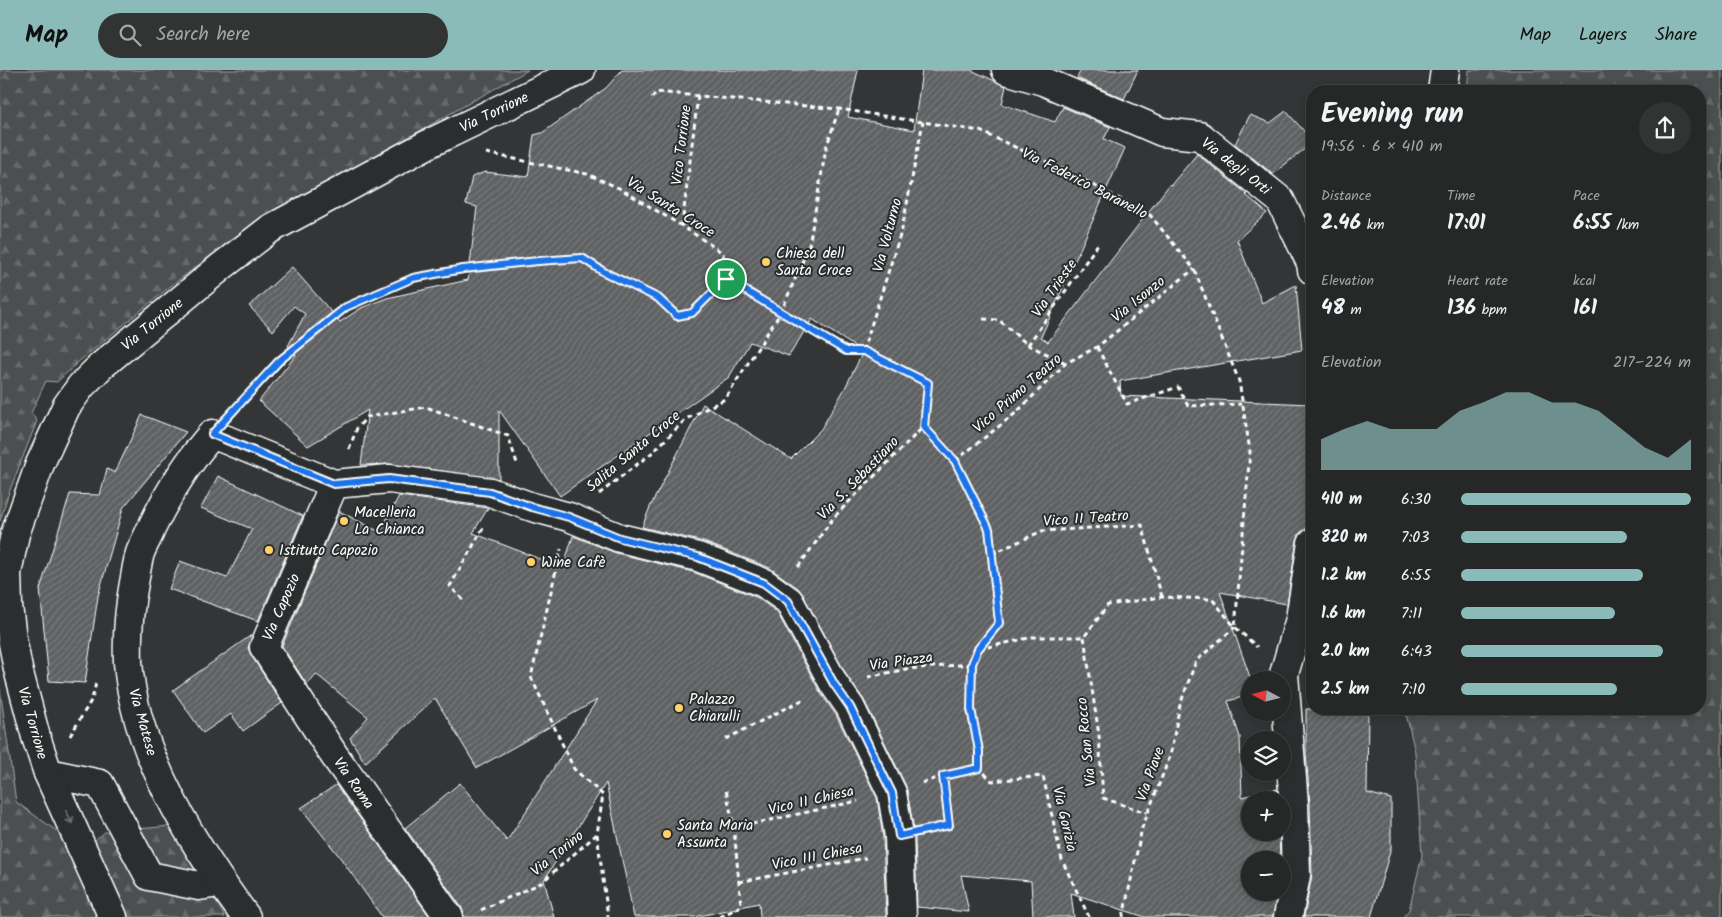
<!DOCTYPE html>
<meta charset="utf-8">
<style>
:root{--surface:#262828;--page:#323434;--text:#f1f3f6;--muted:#a4a6a8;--line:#424445;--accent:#8bbbb9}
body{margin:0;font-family:Kalam,sans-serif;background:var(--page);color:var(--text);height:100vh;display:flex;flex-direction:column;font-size:19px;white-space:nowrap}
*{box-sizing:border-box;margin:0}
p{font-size:16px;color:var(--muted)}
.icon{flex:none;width:28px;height:28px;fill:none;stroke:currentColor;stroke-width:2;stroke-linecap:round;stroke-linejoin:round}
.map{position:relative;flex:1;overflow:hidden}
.side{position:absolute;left:1306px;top:15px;width:400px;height:630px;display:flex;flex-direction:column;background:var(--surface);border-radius:20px;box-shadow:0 2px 8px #0003,0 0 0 1px var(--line)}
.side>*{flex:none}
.needle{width:32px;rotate:277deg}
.controls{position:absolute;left:1241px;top:601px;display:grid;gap:10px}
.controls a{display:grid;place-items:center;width:50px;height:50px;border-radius:50%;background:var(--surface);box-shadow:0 2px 8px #0003,0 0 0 1px var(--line);font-size:25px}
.pin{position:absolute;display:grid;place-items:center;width:42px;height:42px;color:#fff;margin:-21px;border:2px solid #fff;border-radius:50%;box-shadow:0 1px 5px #0007}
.round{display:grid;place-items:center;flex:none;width:52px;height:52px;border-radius:26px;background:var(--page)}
.overview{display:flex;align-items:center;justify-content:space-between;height:85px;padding:0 15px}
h1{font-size:28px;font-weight:700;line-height:38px}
.figures{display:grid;grid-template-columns:repeat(3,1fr);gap:8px;height:85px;padding:5px 15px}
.figures div{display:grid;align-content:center}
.figures b{font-size:21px;font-weight:700}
.figures small{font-size:14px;font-weight:400}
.figures p{font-size:14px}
.chart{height:140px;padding:10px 15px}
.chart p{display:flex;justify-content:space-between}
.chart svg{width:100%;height:90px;margin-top:5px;fill:var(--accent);opacity:.7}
ul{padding:0 15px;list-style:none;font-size:16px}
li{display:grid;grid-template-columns:80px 60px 1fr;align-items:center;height:38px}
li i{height:12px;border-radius:6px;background:var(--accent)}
header{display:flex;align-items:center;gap:30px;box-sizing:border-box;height:70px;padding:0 25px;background:var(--accent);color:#111}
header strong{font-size:24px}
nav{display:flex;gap:28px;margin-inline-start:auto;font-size:18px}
.search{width:350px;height:45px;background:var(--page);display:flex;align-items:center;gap:12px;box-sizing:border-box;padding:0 18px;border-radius:28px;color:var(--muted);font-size:19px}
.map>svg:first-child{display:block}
.forest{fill:url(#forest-firs);stroke:#a6a7a8}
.building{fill:url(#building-hatch);stroke:#fff}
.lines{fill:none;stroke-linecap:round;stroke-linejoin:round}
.minor-casing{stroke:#fff;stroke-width:31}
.path{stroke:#fff;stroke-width:3;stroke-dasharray:5 4;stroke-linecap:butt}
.minor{stroke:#2a2d2e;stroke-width:28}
.oneway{stroke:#6a6c6d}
.route-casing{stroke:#fff;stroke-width:10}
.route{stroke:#1a73e8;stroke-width:6}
.poi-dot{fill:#ffd166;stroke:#2a2d2e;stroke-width:2}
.labels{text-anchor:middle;stroke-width:4;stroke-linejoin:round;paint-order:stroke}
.street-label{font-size:15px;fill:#fff;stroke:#2a2d2e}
.poi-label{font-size:15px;fill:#fff;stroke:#2a2d2e;text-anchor:start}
</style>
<header>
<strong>Map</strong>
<div class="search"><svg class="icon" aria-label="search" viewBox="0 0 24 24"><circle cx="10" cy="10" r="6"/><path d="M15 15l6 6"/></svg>Search here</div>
<nav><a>Map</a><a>Layers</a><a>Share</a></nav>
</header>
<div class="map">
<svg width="1722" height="847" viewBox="0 0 1722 847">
<defs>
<pattern id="forest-firs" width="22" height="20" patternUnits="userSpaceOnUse" patternTransform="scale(1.25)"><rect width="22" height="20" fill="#4c4f50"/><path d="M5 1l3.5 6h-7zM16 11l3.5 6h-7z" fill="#67696a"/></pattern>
<pattern id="building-hatch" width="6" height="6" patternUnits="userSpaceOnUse" patternTransform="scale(1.25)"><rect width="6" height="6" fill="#5f6162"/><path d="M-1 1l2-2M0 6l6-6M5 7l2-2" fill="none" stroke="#77797a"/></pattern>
</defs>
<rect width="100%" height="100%" fill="#333536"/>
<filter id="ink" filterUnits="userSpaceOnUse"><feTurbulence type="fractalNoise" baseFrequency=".02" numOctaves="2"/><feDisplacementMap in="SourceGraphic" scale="10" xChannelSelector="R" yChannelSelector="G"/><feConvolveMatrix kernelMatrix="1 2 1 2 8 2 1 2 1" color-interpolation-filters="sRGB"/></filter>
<g filter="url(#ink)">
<g class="forest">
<polygon points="0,0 528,0 327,113 260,148 167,219 77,293 57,312 46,311 31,343 37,351 8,425 0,451"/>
<polygon points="1469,0 1722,0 1722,847 1403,847 1409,840 1422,786 1415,682 1405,639 1700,639 1700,21 1467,21"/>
<polygon points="0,619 16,732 61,764 77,785 105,762 171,756 225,847 0,847"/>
</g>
<g class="building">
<polygon points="622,0 858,0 848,47 914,60 922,0 971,0 1006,16 1002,34 1055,52 1063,37 1110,57 1104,69 1125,78 1041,267 1048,272 1170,114 1171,115 1197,84 1247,124 1246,125 1267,143 1237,170 1262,233 1296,215 1302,280 1120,311 1121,326 1310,334 1312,458 1306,459 1300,463 1297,470 1287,534 1220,522 1250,607 1250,625 1228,631 1240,667 1242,727 1277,719 1278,730 1250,730 1250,762 1279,762 1280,790 1250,790 1250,822 1277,822 1273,847 1145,847 1071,823 1074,847 1033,847 1031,811 961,805 969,842 917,837 915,765 906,716 864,630 847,606 802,523 798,518 770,498 704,472 642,457 650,437 703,334 791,389 821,359 844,320 863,282 812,249 789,286 750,272 729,307 560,426 499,340 499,409 391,394 361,395 368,340 308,376 259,331 296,285 288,276 305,244 294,236 273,261 249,236 292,197 340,252 361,238 387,228 468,210 477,137 466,134 472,107 485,102 528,107 534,65 542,63 606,18"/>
<polygon points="1081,0 1138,0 1124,29 1077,8"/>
<polygon points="1286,41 1312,70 1312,73 1273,104 1235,74 1250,45 1270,53"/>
<polygon points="142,345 186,362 123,438 98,526 85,613 49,611 40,519 70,424 100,425 107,399 115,403"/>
<polygon points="218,406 303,446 258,551 169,519 180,491 227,508 252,459 201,438"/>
<polygon points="399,426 488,438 473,463 563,498 573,466 616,483 693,502 756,527 777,542 820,622 836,645 877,728 883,768 886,847 760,847 759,833 695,847 634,847 606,713 544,810 554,847 464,847 462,838 405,758 460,713 507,771 597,630 477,698 435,628 365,693 350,668 368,647 316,604 307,615 282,576 339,441 380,462"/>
<polygon points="253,564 248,578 251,585 282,633 243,661 231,644 203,663 173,620"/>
<polygon points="1306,639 1368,639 1367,723 1391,729 1391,778 1371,847 1304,847 1312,805 1310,734 1306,683"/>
<polygon points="336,715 372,765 430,847 382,847 339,786 301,738"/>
</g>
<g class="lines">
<g class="minor-casing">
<g id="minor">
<polyline points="1006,0 1043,11 1162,62 1200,66 1280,130 1311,193 1312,200"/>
<polyline points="1442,21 1445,0"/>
<polyline points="334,414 264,577 334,685 449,847"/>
<polyline points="48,703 100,714 149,806 199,816 220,813"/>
<polyline points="113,847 48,703 36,667 18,599 12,568 8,536 7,503 15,464 40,394 66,337 81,316 101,296 222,196 270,159 432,72 581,0"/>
<path d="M246,847C194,777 134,681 128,592C127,566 129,539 134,513C136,503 137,493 140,483C143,475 148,467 151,459C168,423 186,394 212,364L334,414L389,409L490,422L532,437L569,447L620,468L698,487L764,513L789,531L834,614L850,637L892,723L899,766L902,847"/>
<polyline points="1288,847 1296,805 1294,735 1284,604 1300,549 1312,473"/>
</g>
</g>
<g class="path">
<polyline points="652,28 656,22 839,39 980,61 1063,99 1150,145 1194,199 1239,311 1250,381 1235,557"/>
<polyline points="486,83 587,104 619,118 682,156 723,183 726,209"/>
<polyline points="682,156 698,25"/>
<polyline points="726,209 846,281 863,281 928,313 924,357"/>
<polyline points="983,249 999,250 1028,275 1066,293"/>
<polyline points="1028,275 1098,174"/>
<polyline points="1097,277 1127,334 1178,317 1188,336 1241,334"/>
<polyline points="863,281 902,159 923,52"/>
<polyline points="235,338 279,291 346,237 413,208 463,199 538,191 582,188 604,202 658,227 677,246 692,243 726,209"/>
<polyline points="924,357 955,391 989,459 999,553 979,579 972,594 971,639 979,681 979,698 992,711 1043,706 1062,790 1089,847"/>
<polyline points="349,379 357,358 367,347 426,337 508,366 518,396"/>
<polyline points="955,391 1017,342 1066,293 1097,277 1194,199"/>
<polyline points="599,424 653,382 686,349 725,329 781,242 809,176 826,78 839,39"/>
<polyline points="992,484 1042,461 1142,455 1162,527"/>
<polyline points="798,497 834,447 923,357"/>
<polyline points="463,530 450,516 485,455"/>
<polyline points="1084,567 1099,665 1103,728 1147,743"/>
<polyline points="979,579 1033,567 1084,567 1108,535 1162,527 1212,529 1235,557 1257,577"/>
<polyline points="868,607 906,599 972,594"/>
<polyline points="70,666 92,629 96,613"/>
<polyline points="726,669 804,629"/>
<polyline points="922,713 943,706 979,698"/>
<polyline points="734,758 858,731"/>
<polyline points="931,759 949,755 943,706"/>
<polyline points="597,764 608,847"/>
<polyline points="739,812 866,788"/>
<polyline points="481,840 541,813 597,764 603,725 574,699 531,607 561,479"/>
<polyline points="720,847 741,836 734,758 726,720"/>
<polyline points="1123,847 1142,758 1170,686 1180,635 1196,591 1235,557"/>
</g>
<use href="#minor" class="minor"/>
</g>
<defs><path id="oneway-shaft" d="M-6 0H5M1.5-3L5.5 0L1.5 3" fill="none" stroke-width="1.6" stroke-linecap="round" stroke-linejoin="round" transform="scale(1.25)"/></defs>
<use class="oneway" href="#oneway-shaft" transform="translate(69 747) rotate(65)"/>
</g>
<g class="lines" filter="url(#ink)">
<g class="route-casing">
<polygon id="route" points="582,188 604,202 658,228 677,246 692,243 726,209 846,281 864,281 928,313 924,357 955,391 989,459 999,553 978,579 972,594 971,639 979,681 979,698 943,706 949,755 899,766 892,723 850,637 834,614 788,531 764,513 698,487 620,468 569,447 532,437 490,422 389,409 334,414 212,364 279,291 346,237 413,208 463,199 538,191"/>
</g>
<use href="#route" class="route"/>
</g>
<g class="poi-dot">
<circle cx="766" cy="192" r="5"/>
<circle cx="344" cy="451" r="5"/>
<circle cx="269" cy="480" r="5"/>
<circle cx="531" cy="492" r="5"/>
<circle cx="679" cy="638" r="5"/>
<circle cx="667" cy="764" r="5"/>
</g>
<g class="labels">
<g class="street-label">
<text transform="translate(494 42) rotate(-26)" y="5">Via Torrione</text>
<text transform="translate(681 75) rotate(-83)" y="5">Vico Torrione</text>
<text transform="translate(1236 96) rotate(38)" y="5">Via degli Orti</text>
<text transform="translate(1085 113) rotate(27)" y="5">Via Federico Baranello</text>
<text transform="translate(671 137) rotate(32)" y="5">Via Santa Croce</text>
<text transform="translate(887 165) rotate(-75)" y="5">Via Volturno</text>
<text transform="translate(1054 218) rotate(-55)" y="5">Via Trieste</text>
<text transform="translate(1138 229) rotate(-39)" y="5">Via Isonzo</text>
<text transform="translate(152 254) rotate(-39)" y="5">Via Torrione</text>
<text transform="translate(1017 323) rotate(-41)" y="5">Vico Primo Teatro</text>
<text transform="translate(633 381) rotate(-40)" y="5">Salita Santa Croce</text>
<text transform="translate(858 408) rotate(-46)" y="5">Via S. Sebastiano</text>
<text transform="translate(1086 448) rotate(-4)" y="5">Vico II Teatro</text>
<text transform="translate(281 537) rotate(-66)" y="5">Via Capozio</text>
<text transform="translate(901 591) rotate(-8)" y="5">Via Piazza</text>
<text transform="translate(143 652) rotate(74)" y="5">Via Matese</text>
<text transform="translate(33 653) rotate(74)" y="5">Via Torrione</text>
<text transform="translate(1086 672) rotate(-96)" y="5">Via San Rocco</text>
<text transform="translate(1150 704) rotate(-70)" y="5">Via Piave</text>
<text transform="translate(354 713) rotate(55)" y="5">Via Roma</text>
<text transform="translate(811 730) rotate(-13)" y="5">Vico II Chiesa</text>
<text transform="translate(1065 749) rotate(77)" y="5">Via Gorizia</text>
<text transform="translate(557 783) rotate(-39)" y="5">Via Torino</text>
<text transform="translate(817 786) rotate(-11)" y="5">Vico III Chiesa</text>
</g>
<g class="poi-label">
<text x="776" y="188">Chiesa dell<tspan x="776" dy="17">Santa Croce</tspan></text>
<text x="354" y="447">Macelleria<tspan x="354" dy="17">La Chianca</tspan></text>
<text x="279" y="485">Istituto Capozio</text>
<text x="541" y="497">Wine Cafè</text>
<text x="689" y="634">Palazzo<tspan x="689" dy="17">Chiarulli</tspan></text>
<text x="677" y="760">Santa Maria<tspan x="677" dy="17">Assunta</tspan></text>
</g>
</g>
</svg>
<div class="controls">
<a><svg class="needle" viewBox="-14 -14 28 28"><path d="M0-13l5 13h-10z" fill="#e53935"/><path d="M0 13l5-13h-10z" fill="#a4a6a8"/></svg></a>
<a><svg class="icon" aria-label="layers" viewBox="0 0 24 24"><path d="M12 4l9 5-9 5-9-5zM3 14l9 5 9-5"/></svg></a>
<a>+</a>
<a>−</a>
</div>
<div class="pin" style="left:726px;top:209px;background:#1e9e55"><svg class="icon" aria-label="arrive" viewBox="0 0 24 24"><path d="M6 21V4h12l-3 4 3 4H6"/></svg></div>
<section class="side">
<div class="overview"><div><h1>Evening run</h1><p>19:56 · 6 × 410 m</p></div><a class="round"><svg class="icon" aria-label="share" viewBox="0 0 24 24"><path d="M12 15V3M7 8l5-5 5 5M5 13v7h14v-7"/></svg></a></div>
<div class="figures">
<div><p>Distance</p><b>2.46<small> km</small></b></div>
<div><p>Time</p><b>17:01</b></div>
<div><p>Pace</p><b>6:55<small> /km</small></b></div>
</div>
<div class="figures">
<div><p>Elevation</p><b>48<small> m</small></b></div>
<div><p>Heart rate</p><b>136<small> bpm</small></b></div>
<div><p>kcal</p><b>161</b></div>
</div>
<div class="chart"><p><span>Elevation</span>217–224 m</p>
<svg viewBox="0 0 160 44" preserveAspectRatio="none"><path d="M0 44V29L10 24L20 20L30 24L40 24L50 24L60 15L70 11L80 6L90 6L100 11L110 11L120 15L130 24L140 33L150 38L160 29V44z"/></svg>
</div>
<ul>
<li><b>410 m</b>6:30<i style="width:100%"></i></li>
<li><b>820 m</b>7:03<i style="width:72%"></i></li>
<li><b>1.2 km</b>6:55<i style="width:79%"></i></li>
<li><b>1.6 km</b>7:11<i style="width:67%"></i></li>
<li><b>2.0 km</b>6:43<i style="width:88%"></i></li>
<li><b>2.5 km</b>7:10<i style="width:68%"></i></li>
</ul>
</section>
</div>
